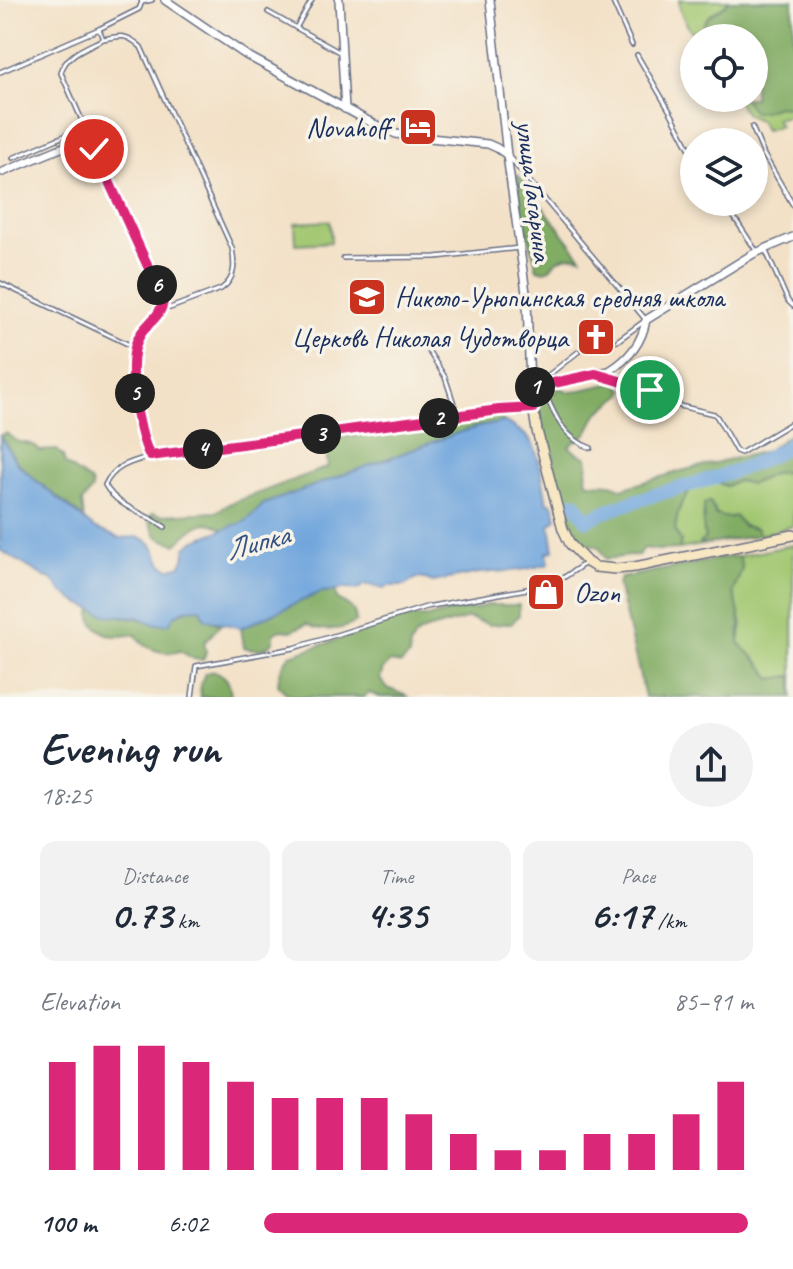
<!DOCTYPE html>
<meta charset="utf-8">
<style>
:root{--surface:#fff;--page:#f2f2f3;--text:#1f2937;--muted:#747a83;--accent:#db2777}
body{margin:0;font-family:Caveat,sans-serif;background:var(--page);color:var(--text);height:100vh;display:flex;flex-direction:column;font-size:30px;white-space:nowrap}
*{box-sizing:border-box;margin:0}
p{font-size:26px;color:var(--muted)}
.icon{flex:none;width:44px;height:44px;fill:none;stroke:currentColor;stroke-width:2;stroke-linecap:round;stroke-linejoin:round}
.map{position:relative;height:697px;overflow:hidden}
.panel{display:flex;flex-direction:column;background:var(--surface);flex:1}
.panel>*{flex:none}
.tools{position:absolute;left:680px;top:24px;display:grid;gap:16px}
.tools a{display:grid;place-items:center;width:88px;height:88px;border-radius:50%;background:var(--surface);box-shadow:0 4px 12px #0003;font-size:40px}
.pin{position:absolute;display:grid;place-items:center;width:68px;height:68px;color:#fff;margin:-34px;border:4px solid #fff;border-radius:50%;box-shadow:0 2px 8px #0007}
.km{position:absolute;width:40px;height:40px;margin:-20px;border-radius:50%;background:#222;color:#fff;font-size:22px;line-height:40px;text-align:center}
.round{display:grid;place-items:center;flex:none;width:84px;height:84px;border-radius:42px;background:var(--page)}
.head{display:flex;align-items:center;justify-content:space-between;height:136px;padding:0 40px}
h1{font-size:44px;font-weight:700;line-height:60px}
.metrics{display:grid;grid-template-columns:repeat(3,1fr);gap:12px;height:136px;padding:8px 40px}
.metrics div{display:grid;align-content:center;border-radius:16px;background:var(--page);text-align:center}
.metrics b{font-size:40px;font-weight:700}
.metrics small{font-size:22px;font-weight:400}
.metrics p{font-size:22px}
.chart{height:224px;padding:16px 40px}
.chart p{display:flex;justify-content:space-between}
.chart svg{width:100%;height:144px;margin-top:8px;stroke:var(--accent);stroke-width:6}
ul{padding:0 40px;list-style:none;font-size:26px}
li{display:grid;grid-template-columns:128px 96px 1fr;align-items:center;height:60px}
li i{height:20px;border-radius:10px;background:var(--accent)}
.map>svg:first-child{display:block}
.green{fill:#a2c771;stroke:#5e7b68;stroke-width:2}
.forest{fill:#81ac63;stroke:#4e6e60;stroke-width:2}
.water{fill:#6fa5dd;stroke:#456a9e;stroke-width:2}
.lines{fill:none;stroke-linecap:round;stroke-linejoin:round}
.river{stroke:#6fa5dd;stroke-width:14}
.lane-casing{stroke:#676d83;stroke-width:6}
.street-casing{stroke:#676d83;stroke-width:10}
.secondary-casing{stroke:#676d83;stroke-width:12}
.lane{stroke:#fff;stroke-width:3}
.street{stroke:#fff;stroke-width:7}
.secondary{stroke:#f8e7c3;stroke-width:9}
.route-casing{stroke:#fff;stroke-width:16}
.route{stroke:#db2777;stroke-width:10}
.labels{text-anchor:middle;stroke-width:7;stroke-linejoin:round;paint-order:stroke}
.poi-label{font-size:28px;fill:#1b2f5e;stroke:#f7f3e8;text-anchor:end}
.street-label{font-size:28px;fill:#1b2f5e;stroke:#f7f3e8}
.water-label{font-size:30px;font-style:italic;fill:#345284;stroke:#f7f3e8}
</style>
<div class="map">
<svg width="793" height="697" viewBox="0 0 793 697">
<rect width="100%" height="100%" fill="#f7f3e8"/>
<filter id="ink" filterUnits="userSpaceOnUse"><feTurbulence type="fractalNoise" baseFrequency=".0125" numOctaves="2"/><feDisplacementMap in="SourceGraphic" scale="16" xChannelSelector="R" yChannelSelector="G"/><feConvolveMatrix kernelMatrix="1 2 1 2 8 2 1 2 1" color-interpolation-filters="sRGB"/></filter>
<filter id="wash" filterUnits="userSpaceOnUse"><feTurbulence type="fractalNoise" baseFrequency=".006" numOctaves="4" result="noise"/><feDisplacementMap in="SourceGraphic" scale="32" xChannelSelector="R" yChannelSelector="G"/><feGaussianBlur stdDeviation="1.8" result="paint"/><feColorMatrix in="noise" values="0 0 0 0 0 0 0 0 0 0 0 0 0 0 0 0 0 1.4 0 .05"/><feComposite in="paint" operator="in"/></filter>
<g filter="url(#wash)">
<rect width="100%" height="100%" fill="#f3e1c7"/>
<g class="green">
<path d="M679,0H793V115L775,119L780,126L765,130L761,122L746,114L735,98H754V38H696C688,26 679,15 679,0Z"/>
<polygon points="330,221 331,242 296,244 295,223"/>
<path d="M793,470V526L760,535L756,529L743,526L735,516C728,519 723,518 716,515L714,508L704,505L705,538L700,543L702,545L679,549L681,542L675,530L677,517L681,504L689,492L701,485L713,481L726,486L738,481L751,484L775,473L788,472Z"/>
<path d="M793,545V676L771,679C765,665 750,655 739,643L742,624L733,592L742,569L739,556Z"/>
</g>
<g class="forest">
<path d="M730,0H793V108C770,102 772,113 753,112L744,98H754V38H705C697,14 719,13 730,0Z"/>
<path d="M517,175L520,177L581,257C568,254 557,258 550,269L544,271L537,269L520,204Z"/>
<path d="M613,383L618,384L624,390L623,394L597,414L587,433L569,446L575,452L587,458C590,466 584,474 587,482C599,486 611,480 621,489L685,470L766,451L793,432V470L788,472L775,473L751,484L738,481L726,486L713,481L701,485L689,492L681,504L677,517L675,530L681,542L679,549L657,550L644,548L638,555L606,559L598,546L586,544L577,536L573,529L563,492L556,477L553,454L539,417L538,408L541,400L549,397L559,388L571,392Z"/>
<path d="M490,416L499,417L505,422L478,427L458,433L264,504L246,521L225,531C204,513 193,530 176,544C155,537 158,540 148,519L153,513L161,515L216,512L229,504L328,467L325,440Z"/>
<path d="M6,433C10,436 15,441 20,442C30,444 34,443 40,451L57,450L63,456L65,464L91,482L92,489L82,502L84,518L33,478L17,462L0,435Z"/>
<path d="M710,502L716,515L729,518L735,516L743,526L756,529L760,535L702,545L700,543L705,538C702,530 704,514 704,504Z"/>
<path d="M739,556L742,569L733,592C740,610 741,624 739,643C750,655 764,665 771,679L793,676V697H645L618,584L621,578L728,557Z"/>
<path d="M335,591L337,599C348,605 356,608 356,622C343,630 320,633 307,624L291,631L282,630L274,633V641C266,650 255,651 244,647L241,628L321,592Z"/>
<path d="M486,605H519V615L512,623L490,625L469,618L426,630L416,635L410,645L409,656L401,664L390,662L383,669L380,679L387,688L409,697H380L369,693L364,697H294L286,693L278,685C279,672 282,664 290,655L368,630L388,622L409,617H431L454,610L475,609Z"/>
<path d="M193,608H201L205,619L221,624L204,643L206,652L203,660L194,659L180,651C164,656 144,649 136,635C128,634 122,637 115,636C102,634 87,623 92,609C113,618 134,615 154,624C167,619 179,612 193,608Z"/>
<path d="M215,671C228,677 230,683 231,697H200L201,683L205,673Z"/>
</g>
<path class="water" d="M505,422C515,427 526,433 532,443C541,458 543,485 547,502L553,504L557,518L550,525L554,551L547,552L549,564L521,570L479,573L433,582L425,579L417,578L404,586H389L384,589L370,585H364L357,590L347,588L335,591L321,592L241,628L205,619L201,608C187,608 175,611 169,624H154L138,617L106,615L77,602L62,592L52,579L45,577L0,550V436L17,463L33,478L94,528L119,538L140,537L151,543L162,564L169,569L181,565L184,559L186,547L196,540L246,521L264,504L458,433L478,427Z"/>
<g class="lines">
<path class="river" d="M572,503H575L587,520C651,488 736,483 793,442"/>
</g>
</g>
<g filter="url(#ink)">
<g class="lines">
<g class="lane-casing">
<g id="lane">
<polyline points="141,0 142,2 152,0"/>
<polyline points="612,0 632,45"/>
<polyline points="268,12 339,52"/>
<polyline points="296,28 312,0"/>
<path d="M99,29L103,39C121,35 127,34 141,47L232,248C235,264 236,279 221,289L170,308L163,307"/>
<polyline points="637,55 672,115 694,157"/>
<polyline points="0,72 99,29 139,9 142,2"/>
<polyline points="752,127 764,155 793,205"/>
<path d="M13,158L85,127L61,73C65,54 88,47 103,39"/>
<polyline points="510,158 646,320 617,341"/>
<polyline points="724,202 757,252"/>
<polyline points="765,249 788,301 793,306"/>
<polyline points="343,258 436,257 520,248"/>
<polyline points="0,283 134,347"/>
<polyline points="424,344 445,377 458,416"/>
<polyline points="600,375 650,390 680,406 714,414 717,417 736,451 741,453 793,422"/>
<polyline points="537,384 578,352"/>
<path d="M542,386C553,412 562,438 591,448"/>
<path d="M148,457C130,462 113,467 105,485C118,508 145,513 165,527"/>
<polyline points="192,697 196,666 294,648 426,607 538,587 560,580 584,564"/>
</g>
</g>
<g class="street-casing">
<g id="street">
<polyline points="165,0 246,55 374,124 396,134 411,136 488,144 497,148 507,155"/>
<polyline points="339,0 345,109"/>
<path d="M490,0L507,155L527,300L530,388L609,371C629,359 642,343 646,320L753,254L793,237"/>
<path d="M3,172L78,141L87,142L94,149L163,299C163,315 148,322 140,335C125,359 137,432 150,456L499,410L533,408"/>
</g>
</g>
<g class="secondary-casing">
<polyline id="secondary" points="530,388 537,431 563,529 570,544 587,562 595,567 616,569 635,567 793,535"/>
</g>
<use href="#lane" class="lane"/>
<use href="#street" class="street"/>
<use href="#secondary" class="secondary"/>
</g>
</g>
<g class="lines" filter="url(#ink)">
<g class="route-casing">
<path id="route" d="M94,149L163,299C163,315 148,322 140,335C125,358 137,431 150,456L499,410L533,408L530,388L596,374L650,390"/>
</g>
<use href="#route" class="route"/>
</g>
<defs>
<g id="hotel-square" transform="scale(2)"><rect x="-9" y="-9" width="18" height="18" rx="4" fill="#c8321e" stroke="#f7f3e8"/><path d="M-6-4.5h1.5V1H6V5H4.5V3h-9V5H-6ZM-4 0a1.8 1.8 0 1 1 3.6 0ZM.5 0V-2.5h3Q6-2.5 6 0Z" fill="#fff"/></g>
<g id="school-square" transform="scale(2)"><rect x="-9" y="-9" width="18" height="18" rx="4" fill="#c8321e" stroke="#f7f3e8"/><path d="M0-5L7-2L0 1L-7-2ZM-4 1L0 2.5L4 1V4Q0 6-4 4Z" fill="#fff"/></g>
<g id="church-square" transform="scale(2)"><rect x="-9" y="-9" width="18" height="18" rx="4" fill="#c8321e" stroke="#f7f3e8"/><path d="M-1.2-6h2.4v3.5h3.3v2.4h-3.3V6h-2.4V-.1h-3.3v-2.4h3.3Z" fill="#fff"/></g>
<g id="shop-square" transform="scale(2)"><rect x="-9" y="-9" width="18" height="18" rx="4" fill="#c8321e" stroke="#f7f3e8"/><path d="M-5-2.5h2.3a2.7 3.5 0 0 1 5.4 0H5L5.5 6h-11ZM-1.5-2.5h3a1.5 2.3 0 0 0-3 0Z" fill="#fff"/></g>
</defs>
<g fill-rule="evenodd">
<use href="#hotel-square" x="418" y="127"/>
<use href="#school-square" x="367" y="297"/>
<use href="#church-square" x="596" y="337"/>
<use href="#shop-square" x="546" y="592"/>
</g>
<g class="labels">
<g class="poi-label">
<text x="390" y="137">Novahoff</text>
<text x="395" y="307" text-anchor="start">Николо-Урюпинская средняя школа</text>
<text x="568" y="347">Церковь Николая Чудотворца</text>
<text x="574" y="602" text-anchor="start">Ozon</text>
</g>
<g class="street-label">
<text transform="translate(535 191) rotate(83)" y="10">улица Гагарина</text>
</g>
<g class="water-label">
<text transform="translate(257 542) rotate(-15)" y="10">Липка</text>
</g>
</g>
</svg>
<div class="tools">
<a><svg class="icon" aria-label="locate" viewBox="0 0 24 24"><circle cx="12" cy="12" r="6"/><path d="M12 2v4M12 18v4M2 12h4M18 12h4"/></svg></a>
<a><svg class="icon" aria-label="layers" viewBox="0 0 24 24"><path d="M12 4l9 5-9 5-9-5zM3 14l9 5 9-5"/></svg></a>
</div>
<div class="pin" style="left:650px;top:390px;background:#1e9e55"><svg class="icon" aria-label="arrive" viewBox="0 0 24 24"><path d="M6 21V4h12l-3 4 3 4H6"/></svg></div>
<div class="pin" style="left:94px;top:149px;background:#d93025"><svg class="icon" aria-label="check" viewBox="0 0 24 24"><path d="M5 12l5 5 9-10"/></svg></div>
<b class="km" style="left:535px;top:387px">1</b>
<b class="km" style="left:439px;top:418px">2</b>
<b class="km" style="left:321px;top:434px">3</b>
<b class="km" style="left:203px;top:449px">4</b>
<b class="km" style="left:135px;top:393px">5</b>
<b class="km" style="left:157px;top:285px">6</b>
</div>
<section class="panel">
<div class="head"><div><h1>Evening run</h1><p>18:25</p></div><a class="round"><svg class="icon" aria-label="share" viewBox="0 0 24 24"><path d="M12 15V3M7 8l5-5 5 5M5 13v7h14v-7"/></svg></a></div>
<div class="metrics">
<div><p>Distance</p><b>0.73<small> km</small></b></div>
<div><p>Time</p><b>4:35</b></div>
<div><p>Pace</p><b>6:17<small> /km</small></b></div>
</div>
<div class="chart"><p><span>Elevation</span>85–91 m</p>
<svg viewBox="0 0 160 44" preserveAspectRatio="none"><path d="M5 44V11M15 44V6M25 44V6M35 44V11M45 44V17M55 44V22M65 44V22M75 44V22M85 44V27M95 44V33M105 44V38M115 44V38M125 44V33M135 44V33M145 44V27M155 44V17"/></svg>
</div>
<ul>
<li><b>100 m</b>6:02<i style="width:99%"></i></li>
</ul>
</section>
